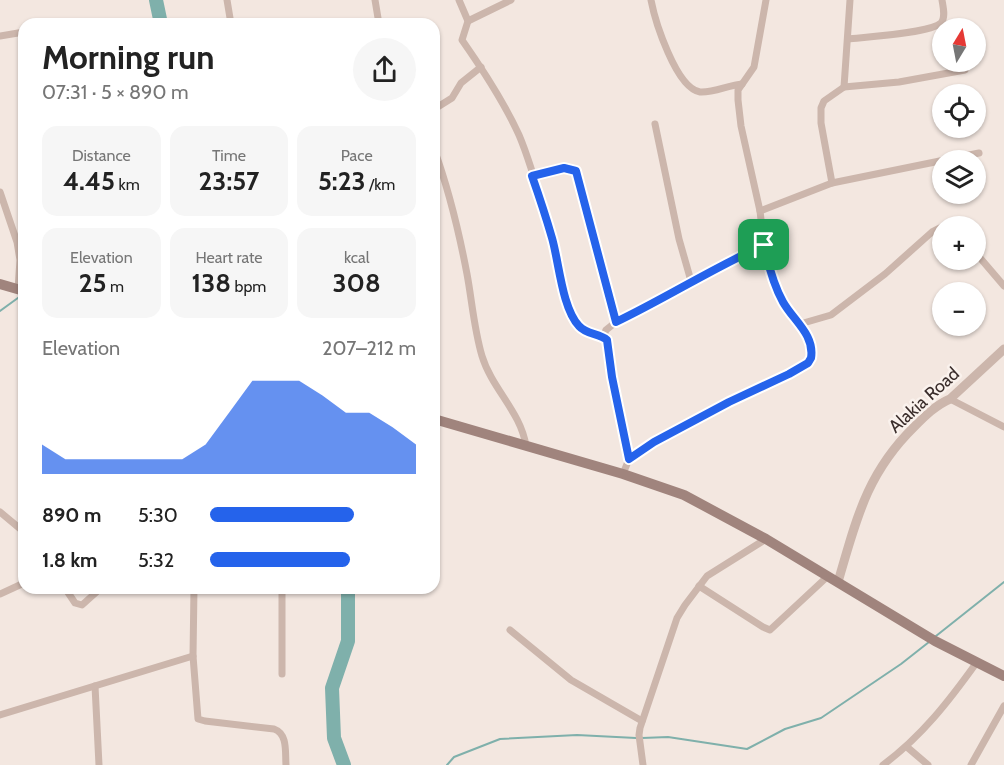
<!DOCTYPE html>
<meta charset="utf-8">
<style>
:root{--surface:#fff;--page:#f6f6f6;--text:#222;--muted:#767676;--accent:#2563eb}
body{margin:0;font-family:Cabin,sans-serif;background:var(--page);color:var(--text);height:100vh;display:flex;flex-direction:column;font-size:22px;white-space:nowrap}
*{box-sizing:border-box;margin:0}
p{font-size:20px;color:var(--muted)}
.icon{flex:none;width:33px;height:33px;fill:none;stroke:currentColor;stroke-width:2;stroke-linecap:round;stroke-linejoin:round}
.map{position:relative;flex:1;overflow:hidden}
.side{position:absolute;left:18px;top:18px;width:422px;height:576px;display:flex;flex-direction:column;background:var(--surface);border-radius:18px;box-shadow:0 2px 4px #0004}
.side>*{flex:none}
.needle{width:39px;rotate:10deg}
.controls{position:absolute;left:932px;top:18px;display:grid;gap:12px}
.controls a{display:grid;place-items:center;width:54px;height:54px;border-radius:50%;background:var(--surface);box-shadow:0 2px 4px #0004;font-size:30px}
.pin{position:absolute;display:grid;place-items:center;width:51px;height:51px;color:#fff;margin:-26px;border-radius:12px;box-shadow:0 3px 9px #0006}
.round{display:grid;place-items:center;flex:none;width:63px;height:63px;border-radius:32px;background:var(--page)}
.overview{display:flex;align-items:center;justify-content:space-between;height:102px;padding:0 24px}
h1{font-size:33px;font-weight:800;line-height:45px}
.stats{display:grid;grid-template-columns:repeat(3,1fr);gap:9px;height:102px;padding:6px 24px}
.stats div{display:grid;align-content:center;border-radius:15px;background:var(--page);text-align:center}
.stats b{font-size:26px;font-weight:800}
.stats small{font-size:16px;font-weight:400}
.stats p{font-size:16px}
.chart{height:168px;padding:12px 24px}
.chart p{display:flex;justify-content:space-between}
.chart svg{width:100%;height:108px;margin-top:6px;fill:var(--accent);opacity:.7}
ul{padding:0 24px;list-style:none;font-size:20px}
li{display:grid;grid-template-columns:96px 72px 1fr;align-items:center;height:45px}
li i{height:15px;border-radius:8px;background:var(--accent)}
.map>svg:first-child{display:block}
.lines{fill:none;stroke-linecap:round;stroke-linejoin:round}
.stream{stroke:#7fb0ab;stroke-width:2}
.river{stroke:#7fb0ab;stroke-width:14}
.minor{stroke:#ccb6ac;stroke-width:7}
.tertiary{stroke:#ccb6ac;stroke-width:9}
.secondary{stroke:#a0847d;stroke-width:10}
.route-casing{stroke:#fff;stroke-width:12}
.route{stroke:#2563eb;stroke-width:8}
.labels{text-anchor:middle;stroke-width:5;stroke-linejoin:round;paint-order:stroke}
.street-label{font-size:18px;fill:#3a2d2b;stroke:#faf2ed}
</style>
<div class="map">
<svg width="1004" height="765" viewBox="0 0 1004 765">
<rect width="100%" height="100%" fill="#f3e7e0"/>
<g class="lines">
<g class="stream">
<polyline points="0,311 22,295"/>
<polyline points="936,636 1004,582"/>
<polyline points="642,738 668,737 747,749 785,729 821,718 901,664 929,642"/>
<polyline points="447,765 454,757 500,739 577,735 636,738"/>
</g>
<g class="river">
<polyline points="156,0 161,24"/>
<polyline points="344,765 334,738 332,688 348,641 348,588"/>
</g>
<g class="minor">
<polyline points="227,0 231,24"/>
<polyline points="375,0 379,24"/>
<path d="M459,0L468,21L462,40C483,70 504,102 519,135C531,163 542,204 551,235C560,264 561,296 576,323C584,335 598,332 607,340L612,377L629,459L623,474"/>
<path d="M651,0C655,21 676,88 700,92C713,93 729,85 742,84"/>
<polyline points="468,21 511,0"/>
<polyline points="74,24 76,24"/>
<polyline points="0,36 24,32"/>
<path d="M848,39C865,37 931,33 941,23C946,17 943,7 942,0"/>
<polyline points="844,87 899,82 965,70"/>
<polyline points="434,120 436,108 452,98 461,83 481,67"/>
<polyline points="655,124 679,239 691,281"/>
<path d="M434,149C449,190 459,232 467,274C472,301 474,329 482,356C492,389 521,412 526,446"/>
<polyline points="532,176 564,168 576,171 616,322"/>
<polyline points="832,183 821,123 821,108 824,101 844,87 850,0"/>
<polyline points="0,192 17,242 20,260 18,289"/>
<polyline points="760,211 832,183 979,153"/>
<polyline points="975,252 1004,286"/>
<polyline points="800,324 831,315 885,274 932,232 948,224 954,226"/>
<polyline points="603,337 606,330 616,322 764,245"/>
<polyline points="950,399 1004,427"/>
<polyline points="629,459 654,442 729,402 789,374 808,363 811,359 810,342 800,324 783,303 771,272 764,245 760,211 741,126 738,100 738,90 754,67 766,0"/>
<polyline points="0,512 24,532"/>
<polyline points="699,586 763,627 770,630 828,576"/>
<polyline points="65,588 75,603 82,605 101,588"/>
<path d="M194,588L193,656L198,719L205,721L274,729C288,734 285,752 286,765"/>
<polyline points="0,594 24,583"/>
<polyline points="510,630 571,680 642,721"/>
<polyline points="282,674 282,588"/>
<polyline points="95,686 99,765"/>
<polyline points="0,715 193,656"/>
<polyline points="907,747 928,765"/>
<polyline points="643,765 639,735 640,728 677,618 685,605 707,576 766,539"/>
<path d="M883,765C922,736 949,701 977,662"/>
<polyline points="971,765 1004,706"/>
</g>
<path class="tertiary" d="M838,582C856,521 866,474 914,427C925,416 936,405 950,399L1004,349"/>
<g class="secondary">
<polyline points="0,284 24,291"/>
<polyline points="434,419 623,474 684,495 766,539 935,641 1004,676"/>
</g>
</g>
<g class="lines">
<g class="route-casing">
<path id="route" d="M564,168L576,171L616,322C666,298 713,268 764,245C768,264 773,284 783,302C793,320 815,335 811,358L808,363L789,374L729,402L654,442L629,459L612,377L607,340C599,333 587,335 579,326C562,308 559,262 552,238C546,217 539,196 532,176Z"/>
</g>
<use href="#route" class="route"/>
</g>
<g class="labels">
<g class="street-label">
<text transform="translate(924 400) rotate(-42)" y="6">Alakia Road</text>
</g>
</g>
</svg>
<div class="controls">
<a><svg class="needle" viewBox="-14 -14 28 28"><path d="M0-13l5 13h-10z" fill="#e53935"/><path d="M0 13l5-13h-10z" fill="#767676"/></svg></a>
<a><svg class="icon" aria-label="locate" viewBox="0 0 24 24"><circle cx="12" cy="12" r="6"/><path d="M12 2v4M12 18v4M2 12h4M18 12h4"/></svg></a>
<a><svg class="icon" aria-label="layers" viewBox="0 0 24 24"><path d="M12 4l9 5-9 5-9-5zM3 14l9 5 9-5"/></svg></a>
<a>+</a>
<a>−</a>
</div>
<div class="pin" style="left:764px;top:245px;background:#1e9e55"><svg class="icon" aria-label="arrive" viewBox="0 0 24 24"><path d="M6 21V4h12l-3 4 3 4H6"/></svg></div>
<section class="side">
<div class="overview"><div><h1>Morning run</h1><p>07:31 · 5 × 890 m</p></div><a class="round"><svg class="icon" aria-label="share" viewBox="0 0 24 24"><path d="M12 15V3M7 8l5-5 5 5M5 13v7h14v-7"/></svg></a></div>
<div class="stats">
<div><p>Distance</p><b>4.45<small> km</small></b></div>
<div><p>Time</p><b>23:57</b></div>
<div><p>Pace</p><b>5:23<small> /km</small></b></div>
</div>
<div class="stats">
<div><p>Elevation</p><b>25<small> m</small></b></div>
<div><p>Heart rate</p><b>138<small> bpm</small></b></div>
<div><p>kcal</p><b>308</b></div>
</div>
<div class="chart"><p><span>Elevation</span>207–212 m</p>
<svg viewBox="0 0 160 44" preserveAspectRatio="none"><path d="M0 44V32L10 38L20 38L30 38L40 38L50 38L60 38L70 32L80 19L90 6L100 6L110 6L120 12L130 19L140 19L150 25L160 32V44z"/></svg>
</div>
<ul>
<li><b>890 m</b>5:30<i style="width:70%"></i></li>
<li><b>1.8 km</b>5:32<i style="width:68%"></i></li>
</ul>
</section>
</div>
